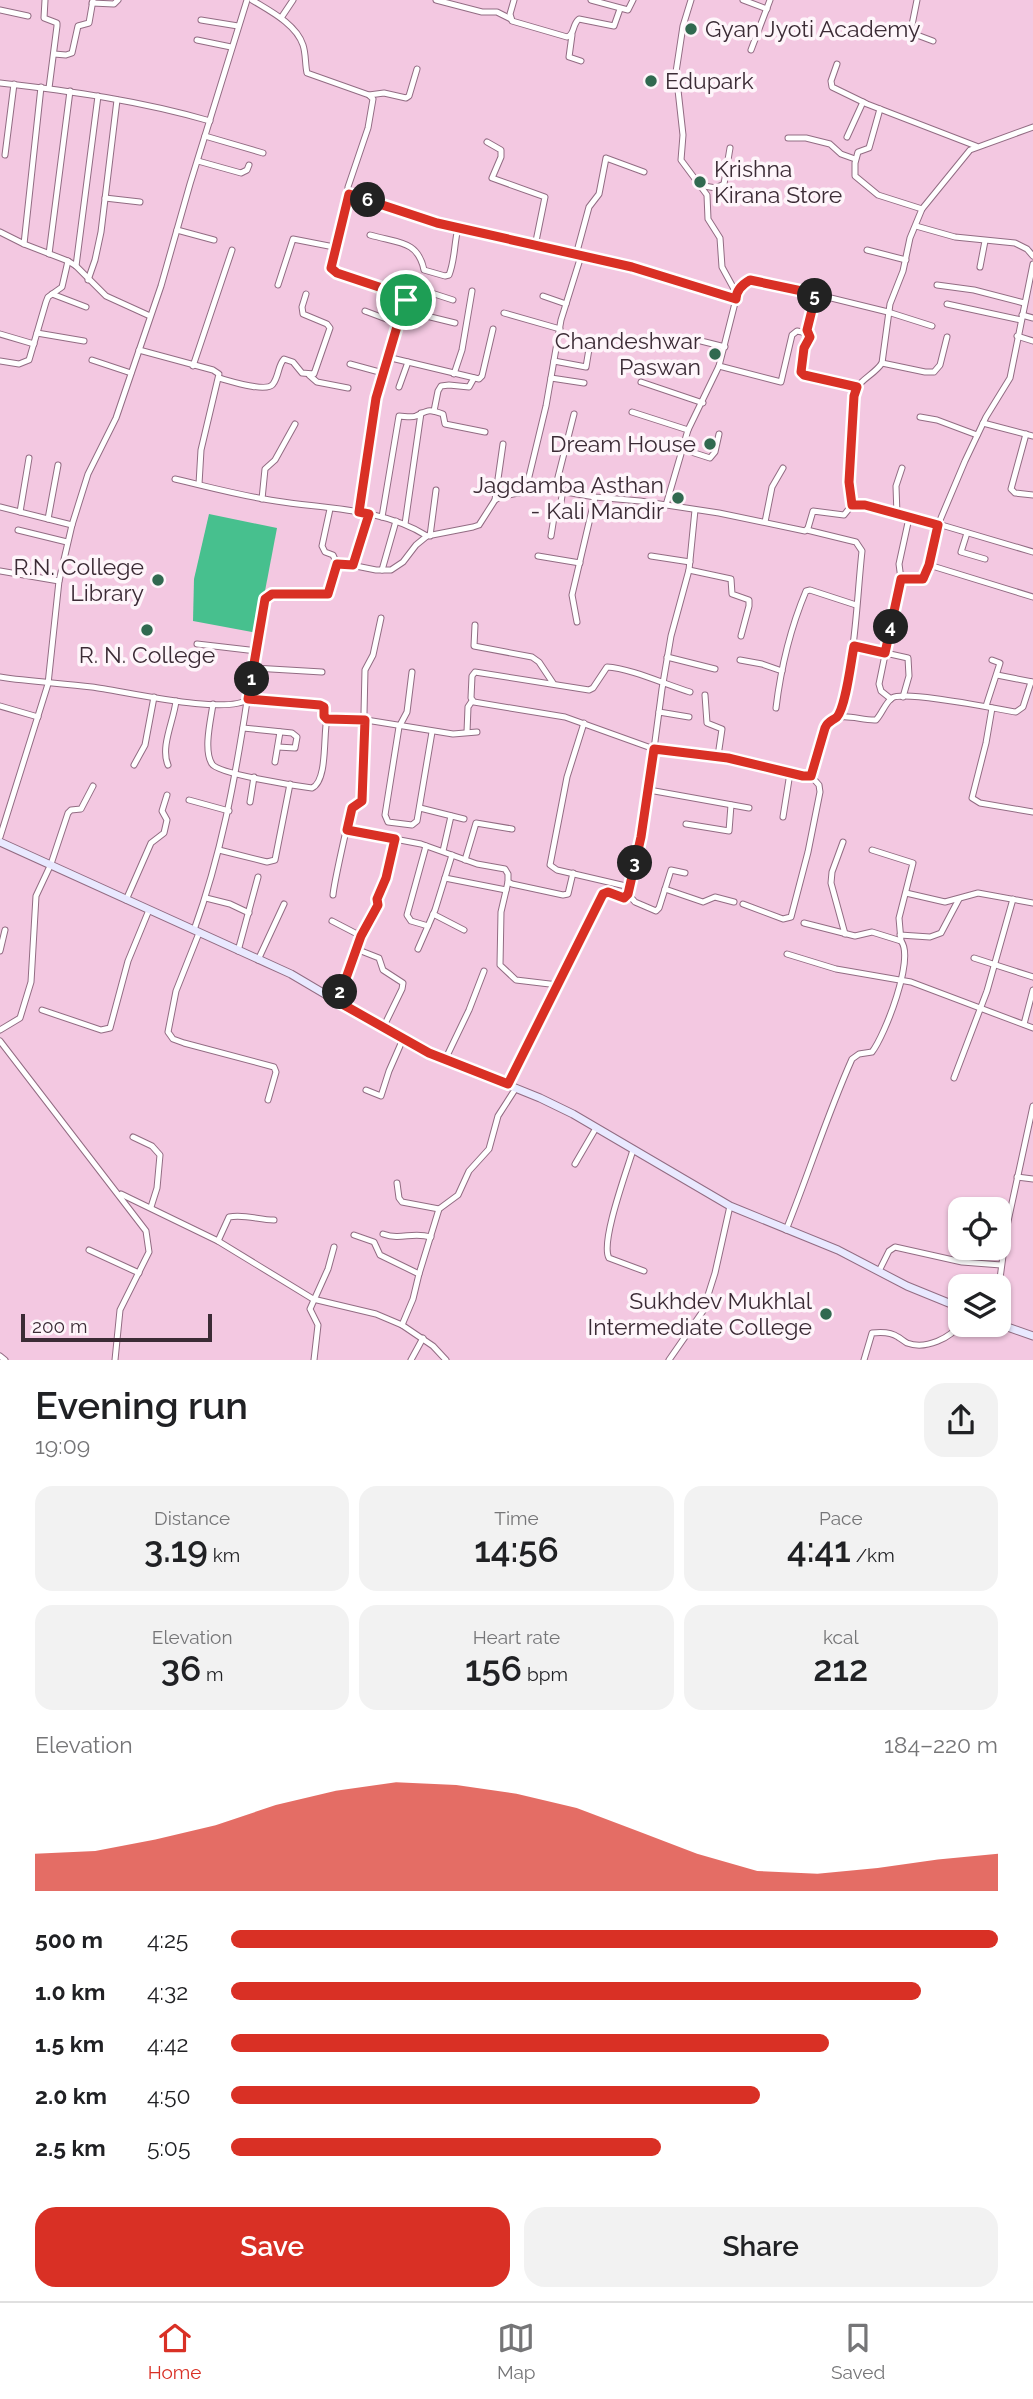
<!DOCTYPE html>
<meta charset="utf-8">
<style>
:root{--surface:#fff;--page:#f2f2f2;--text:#202124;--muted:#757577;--line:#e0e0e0;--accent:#d93025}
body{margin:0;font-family:Raleway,sans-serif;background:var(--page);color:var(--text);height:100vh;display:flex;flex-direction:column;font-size:26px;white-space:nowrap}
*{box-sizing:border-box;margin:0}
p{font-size:23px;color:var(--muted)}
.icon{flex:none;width:38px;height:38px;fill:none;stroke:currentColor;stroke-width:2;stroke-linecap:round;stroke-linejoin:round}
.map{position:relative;height:1360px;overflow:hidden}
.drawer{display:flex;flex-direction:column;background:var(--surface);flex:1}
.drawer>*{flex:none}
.buttons{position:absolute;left:948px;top:1197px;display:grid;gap:14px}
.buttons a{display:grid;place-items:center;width:63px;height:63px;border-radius:14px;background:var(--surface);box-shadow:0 2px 5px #0004;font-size:35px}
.scale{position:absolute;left:21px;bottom:18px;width:191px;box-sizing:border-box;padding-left:7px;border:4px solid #3b2b35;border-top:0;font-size:19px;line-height:24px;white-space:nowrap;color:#3b2b35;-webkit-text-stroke:5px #fef5fa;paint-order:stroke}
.pin{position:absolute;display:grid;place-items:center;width:60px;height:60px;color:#fff;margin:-30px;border:4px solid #fff;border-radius:50%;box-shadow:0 2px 7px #0007}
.km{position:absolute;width:35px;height:35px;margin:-18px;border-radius:50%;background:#222;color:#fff;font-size:19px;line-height:35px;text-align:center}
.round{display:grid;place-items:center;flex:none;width:74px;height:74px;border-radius:21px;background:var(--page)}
.summary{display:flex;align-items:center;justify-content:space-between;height:119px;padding:0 35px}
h1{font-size:38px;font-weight:600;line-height:52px}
.figures{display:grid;grid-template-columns:repeat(3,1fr);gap:10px;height:119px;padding:7px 35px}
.figures div{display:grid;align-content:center;border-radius:18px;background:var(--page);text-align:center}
.figures b{font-size:35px;font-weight:600}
.figures small{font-size:19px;font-weight:400}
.figures p{font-size:19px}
.chart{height:196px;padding:14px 35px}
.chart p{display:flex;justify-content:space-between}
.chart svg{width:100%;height:126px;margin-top:7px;fill:var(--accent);opacity:.7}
.cta{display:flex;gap:14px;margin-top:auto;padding:14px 35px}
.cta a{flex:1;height:80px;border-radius:21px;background:var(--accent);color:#fff;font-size:28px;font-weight:600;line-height:80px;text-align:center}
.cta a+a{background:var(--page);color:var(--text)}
ul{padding:0 35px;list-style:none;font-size:23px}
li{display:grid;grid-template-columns:112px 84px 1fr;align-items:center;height:52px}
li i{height:18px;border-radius:9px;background:var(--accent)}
.menu{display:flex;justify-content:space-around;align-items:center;height:98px;border-top:2px solid var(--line);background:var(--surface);font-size:19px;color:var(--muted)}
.menu a{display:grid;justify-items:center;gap:4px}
.menu .active{color:var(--accent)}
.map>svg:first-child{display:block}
.green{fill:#47c08e}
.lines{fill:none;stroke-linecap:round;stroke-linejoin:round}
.street-casing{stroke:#926c83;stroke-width:7}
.secondary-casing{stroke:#926c83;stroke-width:9}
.street{stroke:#fff;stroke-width:5}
.secondary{stroke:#e9e9ff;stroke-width:7}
.route-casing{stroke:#fff;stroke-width:14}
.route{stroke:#d93025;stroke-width:9}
.poi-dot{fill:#316950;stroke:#fef5fa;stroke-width:2.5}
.labels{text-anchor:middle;stroke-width:7;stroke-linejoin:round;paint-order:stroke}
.poi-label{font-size:23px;fill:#3b2b35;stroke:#fef5fa;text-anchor:end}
</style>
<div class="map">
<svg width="1033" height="1360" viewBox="0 0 1033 1360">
<rect width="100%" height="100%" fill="#f3c8e1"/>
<polygon class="green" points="209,514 277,528 257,633 193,621 194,579"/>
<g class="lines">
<g class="street-casing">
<g id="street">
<polyline points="45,0 44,18 57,23 57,26 49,88"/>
<path d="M252,0C270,11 296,24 303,45C306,54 305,64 307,73L369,95L373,99L368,128L348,187V191L351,196L437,223L632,267L736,299"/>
<polyline points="436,0 482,12 497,12 511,19"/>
<path d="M514,0L510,14L512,21L567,37C575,35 572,24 579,19L614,26L620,9"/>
<polyline points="591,0 628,10 633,0"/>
<polyline points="743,0 767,9"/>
<polyline points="917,0 911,30 917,35 933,41"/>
<polyline points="92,3 114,4 118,0"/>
<polyline points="0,10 28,16"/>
<polyline points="281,18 293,0"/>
<polyline points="201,20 238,26"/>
<polyline points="572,35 569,57 581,61"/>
<polyline points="197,40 231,47"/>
<polyline points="751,50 770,0"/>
<polyline points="54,54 66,55 72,53 78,26 89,23 93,0"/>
<polyline points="837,64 831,81 832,87 867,104 976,146"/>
<path d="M0,83C71,91 141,101 210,121"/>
<polyline points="369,95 384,93 406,98 409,96 417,69"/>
<polyline points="880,109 869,148 858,152 855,163 855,176 878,195 922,209"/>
<polyline points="205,136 263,153"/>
<polyline points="847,137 863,102"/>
<polyline points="788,138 806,138 830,144 841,154 855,159"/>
<polyline points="487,142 501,150 501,157 492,178 545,197 535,246"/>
<polyline points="5,155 14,84"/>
<polyline points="198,161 241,173 247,170 249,165"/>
<polyline points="698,185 716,188 724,184 730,148"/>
<polyline points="349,194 331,268 337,273 406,296 376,398 359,512"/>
<polyline points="105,198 140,202"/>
<polyline points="916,226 955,237 1015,243 1027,249 1033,256"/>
<polyline points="177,230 214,240"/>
<polyline points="0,232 24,244 68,261 76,266 106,296 150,316"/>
<path d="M370,235C397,243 418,240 424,270L445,276L449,275C455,260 454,244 458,228"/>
<polyline points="24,244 41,87"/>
<polyline points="867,250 906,260"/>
<polyline points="49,254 70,91"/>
<polyline points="576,255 589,207 599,194 606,158 644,172"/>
<polyline points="76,266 98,96"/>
<polyline points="980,267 985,241"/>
<polyline points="88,280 95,260 101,232 117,100"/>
<polyline points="278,285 293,239 334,247"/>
<polyline points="937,285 974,290 1024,303"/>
<polyline points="52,294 86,307"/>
<polyline points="736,294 745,283 758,280 888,312 932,326"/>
<polyline points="816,294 807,330 810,337 809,341 805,345 801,362 801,374 857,387"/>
<polyline points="406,296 408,289 413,287 453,300"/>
<polyline points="543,296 566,304"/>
<polyline points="947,304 1021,320"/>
<polyline points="402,310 455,323"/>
<polyline points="365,311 397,323"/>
<polyline points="504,313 560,329"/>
<polyline points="1022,315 1033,318"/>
<polyline points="37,333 84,341"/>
<polyline points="0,334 34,344"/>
<polyline points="1017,336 1033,341"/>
<polyline points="689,338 725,347"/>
<polyline points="139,350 213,370 219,374 201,450 199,484"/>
<polyline points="387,357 479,379 482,376 493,329"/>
<polyline points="92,360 131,373"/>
<polyline points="0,361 19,364 29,360 46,302 48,297 62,287 68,261"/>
<polyline points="554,361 586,367 589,349"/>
<polyline points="882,363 925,372 934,372 940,365 947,337"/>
<polyline points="350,364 383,373"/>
<polyline points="193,366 232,250"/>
<polyline points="719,366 781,382 792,335 797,331 807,333"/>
<polyline points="454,374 462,350 472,291"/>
<polyline points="309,375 317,382 348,388"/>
<path d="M219,378C230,381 267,393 273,384C279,376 278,365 284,359L293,362L302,373L314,374L330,328L327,324L303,314L302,307L306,294"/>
<polyline points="551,378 584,383"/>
<polyline points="641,382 703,403"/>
<polyline points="399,387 408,362"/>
<polyline points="434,411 438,391 441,386 449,385 469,387 474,378"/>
<polyline points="632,412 688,430"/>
<polyline points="920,417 937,420 977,435"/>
<polyline points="983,423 1033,436"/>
<polyline points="1026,434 1011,489 1015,493 1033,495"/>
<polyline points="682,449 710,458 715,452 719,434"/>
<path d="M175,479C209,487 242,496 276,501C326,509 383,508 427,536"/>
<polyline points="526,489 546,406 561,320 581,256"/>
<polyline points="555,489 574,414"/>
<polyline points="262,499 265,469 275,460 295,424"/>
<polyline points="495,500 503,444"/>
<polyline points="666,505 688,430 719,366 736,299 734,289 722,267 720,238 708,219 707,195 681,160 683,135 676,72 683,26 691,0"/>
<path d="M852,505L849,482L855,390C862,378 875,374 882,363L890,304L903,271L910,238L922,209L970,150L1033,127"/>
<polyline points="0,507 72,525"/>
<polyline points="330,509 322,546 325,552 333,555 337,564"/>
<polyline points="20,512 29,458"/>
<polyline points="897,515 896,486 902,468"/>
<path d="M382,517L399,416C404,416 411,418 416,416C429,410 428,409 443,414L445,424L485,432"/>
<polyline points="48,519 58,465"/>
<polyline points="765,522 772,487 783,468"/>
<polyline points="405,524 421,413"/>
<polyline points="18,530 67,542"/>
<path d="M807,530L856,542L862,551C856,607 856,663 837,716"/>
<polyline points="967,533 961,552 985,559"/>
<polyline points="430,536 436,490"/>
<polyline points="551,536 554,517 561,502 563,490"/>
<polyline points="538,556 580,563"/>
<polyline points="651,556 690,562"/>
<polyline points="353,565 369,514"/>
<polyline points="929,565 1033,597"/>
<polyline points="382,570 396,521"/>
<polyline points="689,570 731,579 732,594 749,600 749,606 741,636"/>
<polyline points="0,571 59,581"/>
<polyline points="901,579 899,564 909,518"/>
<polyline points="577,622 572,595 595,497"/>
<polyline points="475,625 474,646 532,657 539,662 553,683"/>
<polyline points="197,644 257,651"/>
<polyline points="854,646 908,658 909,676 903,697"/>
<polyline points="667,657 715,669"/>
<polyline points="740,660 762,664 782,671"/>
<polyline points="254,668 322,672"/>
<polyline points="412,672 407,712 399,727 385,815 388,822 412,825 417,821 432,732"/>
<polyline points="997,675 1033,682"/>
<path d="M0,677C31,682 62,683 92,687C124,691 225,716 249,699L264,604L267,595C286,589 308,599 328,594C335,585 331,568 341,563L376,570H391L403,562L416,545L427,536L473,527L479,525L495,500L500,497L542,488L595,497L640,501L719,513L805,531L808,528L813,511L844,515L852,505H865L905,518L928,521L1033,552"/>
<path d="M690,692C667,685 629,668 607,667L593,688L589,690L475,672L472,676L471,698L474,702L565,717L654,749L662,689L671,636L689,570L695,510"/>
<polyline points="705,695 707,723 722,729 718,756"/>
<polyline points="249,699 320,705 324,707 325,718 330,719 360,719 453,734 477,732"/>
<polyline points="891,699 881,691 879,684 900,582 903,578 923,579 929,565 938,525 965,461 986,417 1010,378 1033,264"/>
<path d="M213,704C211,719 203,750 212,764C218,774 297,786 312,788C328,781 323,734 327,719"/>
<polyline points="0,706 38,717"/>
<polyline points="986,706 1000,663 992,660"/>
<path d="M776,708C781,667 790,629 806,591L810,590L856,605"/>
<polyline points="992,708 986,743 972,798 980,803 1033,812"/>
<polyline points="659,712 689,717"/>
<polyline points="584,723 567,777 550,865 557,870 630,887"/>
<polyline points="243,728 292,733 297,737 295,748 278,747"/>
<polyline points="467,732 468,707 472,701"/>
<polyline points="275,762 280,732"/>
<polyline points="134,765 145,745 154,697"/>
<path d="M168,765C160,747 174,720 176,701"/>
<polyline points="649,790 749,808"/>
<polyline points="189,800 229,811"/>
<polyline points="250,802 254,777"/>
<polyline points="420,808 464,819"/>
<polyline points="783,817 790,773"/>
<polyline points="686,824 729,831 731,805"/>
<polyline points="347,830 421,844 477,864 505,869 508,874 508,882 512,884 563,895 568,894 573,873"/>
<polyline points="0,837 48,684 59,581 72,525 88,474 116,418 161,286 190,184 247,0"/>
<polyline points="843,842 832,872 831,883 845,934"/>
<polyline points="426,846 407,915 411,921 428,926"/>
<polyline points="219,850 267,862 275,860 290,784"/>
<polyline points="872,850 913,863 899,918 901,941"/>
<polyline points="443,851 451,816"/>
<polyline points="465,860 476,823 512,829"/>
<polyline points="445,878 506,890"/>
<polyline points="508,882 501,912 500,965 516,980 558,985"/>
<polyline points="665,889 703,902 715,897 734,902"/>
<polyline points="906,893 945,902 978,893 1033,903"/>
<polyline points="628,894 635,902 656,911 659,908 671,870 685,873"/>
<path d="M333,895C334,885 349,812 353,808C355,805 359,804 362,801L365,670L373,655L381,618"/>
<polyline points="206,898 230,904 249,913"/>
<polyline points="126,900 151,843 164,833 167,820 162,811 167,795"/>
<polyline points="743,904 783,919 791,917 808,852 820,792 819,785 811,776"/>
<polyline points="433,914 464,930"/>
<polyline points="332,921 361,936"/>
<path d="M194,930C221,855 235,780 247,701"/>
<polyline points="199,933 176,991 168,1032 173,1039 184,1043 274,1067 276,1072 268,1100"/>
<polyline points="900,935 930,937 941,933 959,899"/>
<polyline points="356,949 379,958 383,970 403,983 402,989 383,1028"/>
<polyline points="418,949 435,910 452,855"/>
<polyline points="0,951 5,930"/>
<polyline points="238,951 258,877"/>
<polyline points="787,954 836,969 911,982 1033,1028"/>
<polyline points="974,958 1033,977"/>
<polyline points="258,960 284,904"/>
<polyline points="335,1000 345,981 361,936 378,905 377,899 386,878 395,839"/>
<polyline points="42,1010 101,1030 110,1028 128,961 149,910"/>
<polyline points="1024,1024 1033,990"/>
<polyline points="0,1030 20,1018 31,982 36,896 51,864 68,813 71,810 81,809 93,786"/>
<polyline points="0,1041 146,1231 149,1252 120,1310 115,1360"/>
<polyline points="445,1060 469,1010 484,971"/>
<polyline points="954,1078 987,991 1013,899"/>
<path d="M508,1084L602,894L608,892L624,898L628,894L641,837L654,749L728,758L808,777L813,772L825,728C836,708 858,721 876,720C882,714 885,703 892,698C906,690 996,709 1016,712L1023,707L1031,682"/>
<polyline points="366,1090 381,1096 389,1071 403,1039"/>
<polyline points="133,1137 152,1146 160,1155 157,1188 151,1207"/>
<path d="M633,1150C627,1170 600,1243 609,1258L644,1271"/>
<polyline points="575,1164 596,1128"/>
<polyline points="1017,1177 1033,1179"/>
<polyline points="397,1183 399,1198 402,1202 439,1209"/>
<polyline points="121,1194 218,1241 313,1299 376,1314 402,1325 433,1346 446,1360"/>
<path d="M786,1230C809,1173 827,1115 852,1059L859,1054L872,1052C885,1035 915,958 901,941L872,932L855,936L804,923"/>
<path d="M383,1234C403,1241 410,1231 431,1237"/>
<polyline points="354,1235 374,1242 380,1255 419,1274 413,1299 402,1325"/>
<path d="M218,1241L229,1217C245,1214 259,1220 274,1220"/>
<polyline points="89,1250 139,1273"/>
<polyline points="879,1271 889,1251 895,1247 962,1262 1001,1265"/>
<polyline points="419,1274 439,1209 458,1195 469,1171 489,1149 498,1116 516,1088"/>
<polyline points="999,1286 1007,1226 1033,1106"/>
<polyline points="0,1356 5,1360"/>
<polyline points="314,1360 318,1325 310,1309 328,1269 334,1247"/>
<polyline points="411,1360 423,1338"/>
<polyline points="669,1360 703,1311 715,1273 730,1206"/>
<path d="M864,1360L872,1333C880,1332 891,1332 898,1337C900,1338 905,1342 907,1343C926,1350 951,1338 961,1323"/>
</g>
</g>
<g class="secondary-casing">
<g id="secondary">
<polyline points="0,842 291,974 374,1023 429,1053 540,1098 573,1114 730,1206 838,1250 907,1286 961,1308"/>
<polyline points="999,1324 1033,1336"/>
</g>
</g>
<use href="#street" class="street"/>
<use href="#secondary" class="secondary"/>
</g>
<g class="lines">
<g class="route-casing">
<path id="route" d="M349,194L437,223L632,267L736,299C736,290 743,284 750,280L816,294L807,330L810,337L804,348L801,372L804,375L857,387L854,396L849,482L852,505H865L938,525L929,565L923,579H901L885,653L854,646C851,661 846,706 837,717C832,721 828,721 825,728L811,776H803L728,758L654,749L641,837L628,894L624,898L608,892L603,894L508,1084L429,1053L335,1000L345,981L361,936L378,905L377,899L386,878L395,839L347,830L352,808L362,801L365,720L327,719L324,716V707L320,705L248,699L265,599L272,594H328L337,564L353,565L369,514L359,512L376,398L406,296L337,273L331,268Z"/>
</g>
<use href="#route" class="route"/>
</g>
<g class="poi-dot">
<circle cx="691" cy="29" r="7"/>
<circle cx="651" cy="81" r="7"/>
<circle cx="700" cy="182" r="7"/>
<circle cx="715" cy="354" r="7"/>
<circle cx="710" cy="444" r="7"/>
<circle cx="678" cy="498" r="7"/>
<circle cx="158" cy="580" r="7"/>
<circle cx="147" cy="630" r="7"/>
<circle cx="826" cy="1314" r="7"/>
</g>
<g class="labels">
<g class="poi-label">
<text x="705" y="37" text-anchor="start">Gyan Jyoti Academy</text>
<text x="665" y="89" text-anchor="start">Edupark</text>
<text x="714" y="177" text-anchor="start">Krishna<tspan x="714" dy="26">Kirana Store</tspan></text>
<text x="701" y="349">Chandeshwar<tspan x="701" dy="26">Paswan</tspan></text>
<text x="696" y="452">Dream House</text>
<text x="664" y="493">Jagdamba Asthan<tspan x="664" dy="26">- Kali Mandir</tspan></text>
<text x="144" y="575">R.N. College<tspan x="144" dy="26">Library</tspan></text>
<text x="147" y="663" text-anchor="middle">R. N. College</text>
<text x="812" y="1309">Sukhdev Mukhlal<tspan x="812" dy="26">Intermediate College</tspan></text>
</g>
</g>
</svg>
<div class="buttons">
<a><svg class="icon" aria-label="locate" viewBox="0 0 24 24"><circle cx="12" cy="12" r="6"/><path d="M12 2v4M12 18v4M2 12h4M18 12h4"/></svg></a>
<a><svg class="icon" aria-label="layers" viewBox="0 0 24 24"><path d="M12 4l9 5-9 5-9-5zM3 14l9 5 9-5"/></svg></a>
</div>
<div class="scale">200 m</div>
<div class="pin" style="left:406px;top:300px;background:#1e9e55"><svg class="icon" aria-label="arrive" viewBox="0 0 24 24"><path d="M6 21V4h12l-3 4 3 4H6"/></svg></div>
<b class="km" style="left:252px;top:679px">1</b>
<b class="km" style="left:340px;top:992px">2</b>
<b class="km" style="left:635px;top:863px">3</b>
<b class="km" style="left:891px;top:627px">4</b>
<b class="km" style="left:815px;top:296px">5</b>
<b class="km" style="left:368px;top:200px">6</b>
</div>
<section class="drawer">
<div class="summary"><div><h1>Evening run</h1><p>19:09</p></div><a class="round"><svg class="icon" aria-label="share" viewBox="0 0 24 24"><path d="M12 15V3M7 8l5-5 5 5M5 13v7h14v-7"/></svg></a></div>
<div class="figures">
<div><p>Distance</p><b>3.19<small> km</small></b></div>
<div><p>Time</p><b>14:56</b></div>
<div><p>Pace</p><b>4:41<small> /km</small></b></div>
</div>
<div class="figures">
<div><p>Elevation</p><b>36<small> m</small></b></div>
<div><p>Heart rate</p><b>156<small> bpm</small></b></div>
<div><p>kcal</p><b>212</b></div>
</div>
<div class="chart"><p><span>Elevation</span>184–220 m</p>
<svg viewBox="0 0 160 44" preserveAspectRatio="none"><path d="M0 44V31L10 30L20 26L30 21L40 14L50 9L60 6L70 7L80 10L90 15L100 23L110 31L120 37L130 38L140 36L150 33L160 31V44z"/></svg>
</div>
<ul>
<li><b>500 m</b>4:25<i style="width:100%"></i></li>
<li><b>1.0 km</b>4:32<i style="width:90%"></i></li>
<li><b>1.5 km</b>4:42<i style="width:78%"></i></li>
<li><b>2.0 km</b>4:50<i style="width:69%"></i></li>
<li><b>2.5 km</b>5:05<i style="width:56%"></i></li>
</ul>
<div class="cta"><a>Save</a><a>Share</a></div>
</section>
<nav class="menu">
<a class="active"><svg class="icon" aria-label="home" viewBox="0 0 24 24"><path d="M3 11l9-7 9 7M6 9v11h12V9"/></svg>Home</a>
<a><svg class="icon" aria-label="map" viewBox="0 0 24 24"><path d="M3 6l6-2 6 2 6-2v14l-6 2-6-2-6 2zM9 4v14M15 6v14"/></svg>Map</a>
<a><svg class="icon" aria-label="saved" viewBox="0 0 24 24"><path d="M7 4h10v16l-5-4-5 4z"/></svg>Saved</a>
</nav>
